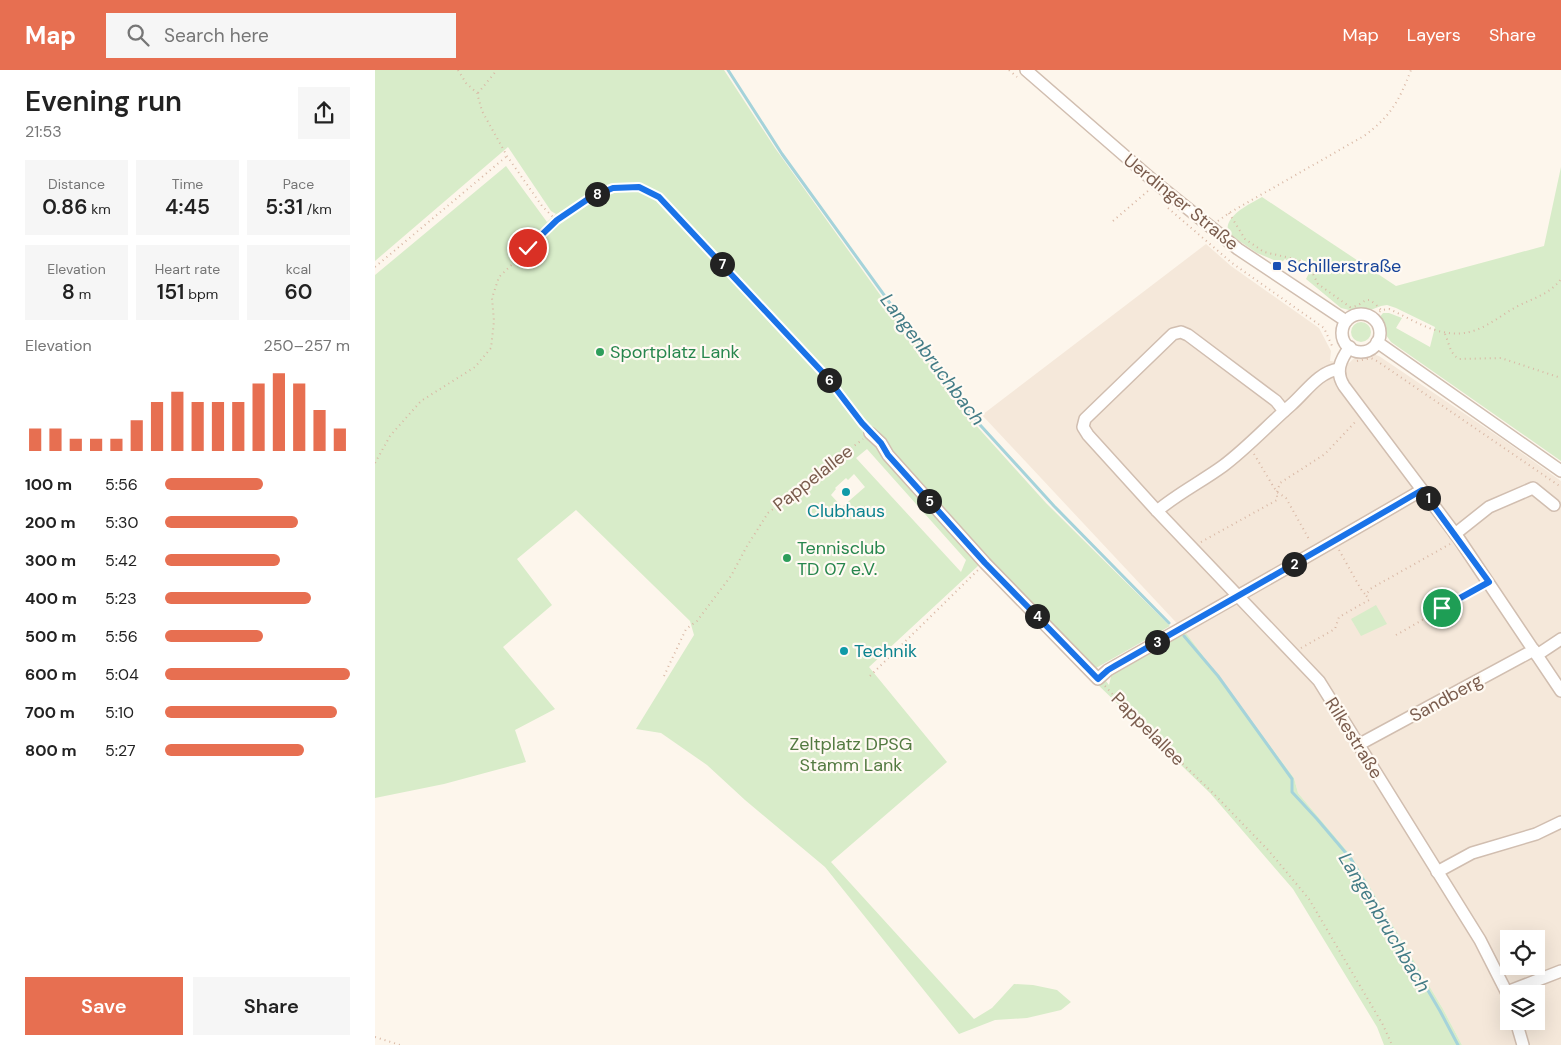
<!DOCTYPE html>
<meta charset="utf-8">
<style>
:root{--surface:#fff;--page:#f6f6f6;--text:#222;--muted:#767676;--accent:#e76f51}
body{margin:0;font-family:"DM Sans",sans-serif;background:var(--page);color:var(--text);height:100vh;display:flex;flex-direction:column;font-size:19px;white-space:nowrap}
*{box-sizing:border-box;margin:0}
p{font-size:16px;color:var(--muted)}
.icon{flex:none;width:28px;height:28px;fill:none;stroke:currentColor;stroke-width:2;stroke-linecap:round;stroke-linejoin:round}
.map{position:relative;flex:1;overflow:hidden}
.sheet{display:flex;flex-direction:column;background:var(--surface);width:375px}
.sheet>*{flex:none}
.controls{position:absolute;left:1125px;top:860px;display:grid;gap:10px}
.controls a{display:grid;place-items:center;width:45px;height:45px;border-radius:0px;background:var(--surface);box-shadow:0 5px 20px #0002;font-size:25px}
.pin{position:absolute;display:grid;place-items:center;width:42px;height:42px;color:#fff;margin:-21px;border:2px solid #fff;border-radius:50%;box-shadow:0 1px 5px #0007}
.km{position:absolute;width:25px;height:25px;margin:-12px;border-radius:50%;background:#222;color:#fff;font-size:14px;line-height:25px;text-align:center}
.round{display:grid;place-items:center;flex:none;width:52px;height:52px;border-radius:0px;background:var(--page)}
.head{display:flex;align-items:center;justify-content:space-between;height:85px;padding:0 25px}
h1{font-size:28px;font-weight:600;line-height:38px}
.stats{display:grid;grid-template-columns:repeat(3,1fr);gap:8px;height:85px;padding:5px 25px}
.stats div{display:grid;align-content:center;border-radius:0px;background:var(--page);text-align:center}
.stats b{font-size:21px;font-weight:600}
.stats small{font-size:14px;font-weight:400}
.stats p{font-size:14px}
.chart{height:140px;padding:10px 25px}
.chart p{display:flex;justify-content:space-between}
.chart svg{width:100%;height:90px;margin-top:5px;stroke:var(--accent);stroke-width:6}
.button{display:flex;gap:10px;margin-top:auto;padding:10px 25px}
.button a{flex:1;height:58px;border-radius:0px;background:var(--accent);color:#fff;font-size:20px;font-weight:600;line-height:58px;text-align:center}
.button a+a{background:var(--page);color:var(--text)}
ul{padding:0 25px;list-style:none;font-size:16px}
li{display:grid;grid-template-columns:80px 60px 1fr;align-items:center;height:38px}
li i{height:12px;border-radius:6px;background:var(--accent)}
header{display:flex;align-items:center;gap:30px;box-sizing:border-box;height:70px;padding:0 25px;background:var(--accent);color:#fff}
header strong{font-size:24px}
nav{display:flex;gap:28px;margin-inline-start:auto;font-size:18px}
.search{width:350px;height:45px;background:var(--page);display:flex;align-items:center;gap:12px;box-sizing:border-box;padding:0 18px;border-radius:0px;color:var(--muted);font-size:19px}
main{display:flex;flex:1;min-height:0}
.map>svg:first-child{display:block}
.residential{fill:#f5e8da;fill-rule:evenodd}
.green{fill:#d8ecc9;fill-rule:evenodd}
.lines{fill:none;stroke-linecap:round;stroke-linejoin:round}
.stream{stroke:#a5d3da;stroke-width:3}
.minor-casing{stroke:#d1beb0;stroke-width:14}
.path{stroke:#d9b8a5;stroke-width:2;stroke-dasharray:1 4;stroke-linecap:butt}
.minor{stroke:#fff;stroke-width:11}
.route-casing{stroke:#fff;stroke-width:10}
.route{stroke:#1a73e8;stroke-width:6}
.transit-dot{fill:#1a4fb4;stroke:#fffaf3;stroke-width:2}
.leisure-dot{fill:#2e9e5b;stroke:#fffaf3;stroke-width:2}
.culture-dot{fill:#0f9aa8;stroke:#fffaf3;stroke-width:2}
.labels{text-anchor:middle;stroke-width:4.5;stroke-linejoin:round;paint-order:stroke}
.street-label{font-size:18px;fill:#7a5c4d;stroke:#fffaf3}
.transit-label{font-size:18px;fill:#164399;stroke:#fffaf3;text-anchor:start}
.leisure-label{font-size:18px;fill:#27864d;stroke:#fffaf3;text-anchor:start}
.culture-label{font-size:18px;fill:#0d838f;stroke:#fffaf3}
.park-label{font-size:18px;fill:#537a41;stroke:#fffaf3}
.water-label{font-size:19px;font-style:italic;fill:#437c86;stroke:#fffaf3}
</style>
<header>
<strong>Map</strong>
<div class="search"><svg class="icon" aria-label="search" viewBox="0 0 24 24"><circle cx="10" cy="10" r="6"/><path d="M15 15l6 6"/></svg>Search here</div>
<nav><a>Map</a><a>Layers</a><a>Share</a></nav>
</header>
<main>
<section class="sheet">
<div class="head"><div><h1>Evening run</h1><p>21:53</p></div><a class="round"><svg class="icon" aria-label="share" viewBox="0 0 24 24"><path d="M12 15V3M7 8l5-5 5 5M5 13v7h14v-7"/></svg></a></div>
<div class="stats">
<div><p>Distance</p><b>0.86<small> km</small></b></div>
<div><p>Time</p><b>4:45</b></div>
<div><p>Pace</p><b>5:31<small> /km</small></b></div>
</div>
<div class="stats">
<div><p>Elevation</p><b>8<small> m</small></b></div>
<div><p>Heart rate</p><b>151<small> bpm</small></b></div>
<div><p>kcal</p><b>60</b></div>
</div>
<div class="chart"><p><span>Elevation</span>250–257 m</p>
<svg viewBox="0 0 160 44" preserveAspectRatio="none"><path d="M5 44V33M15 44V33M25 44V38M35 44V38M45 44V38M55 44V29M65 44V20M75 44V15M85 44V20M95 44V20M105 44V20M115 44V11M125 44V6M135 44V11M145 44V24M155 44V33"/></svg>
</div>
<ul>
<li><b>100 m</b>5:56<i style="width:53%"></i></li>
<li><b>200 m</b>5:30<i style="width:72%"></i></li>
<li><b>300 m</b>5:42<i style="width:62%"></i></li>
<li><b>400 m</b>5:23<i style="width:79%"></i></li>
<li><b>500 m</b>5:56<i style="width:53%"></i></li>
<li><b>600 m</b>5:04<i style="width:100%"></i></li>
<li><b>700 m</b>5:10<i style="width:93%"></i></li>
<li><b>800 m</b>5:27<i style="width:75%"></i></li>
</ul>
<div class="button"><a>Save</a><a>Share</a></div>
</section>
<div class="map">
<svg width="1186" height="975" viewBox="0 0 1186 975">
<rect width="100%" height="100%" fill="#fdf6ec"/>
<path class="residential" d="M831,174L856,196L944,258L956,281L955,291L974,293L980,287L987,284L994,283L1004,286L1130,371L1186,411V975H1087L1068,939L977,787L923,723L919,708L811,563L607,345ZM1134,869H1161V896H1134ZM1134,924H1161V951H1134Z"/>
<g class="green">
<path d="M0,0H349L400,78L589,342L671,433L795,556L721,598L734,615L737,602L801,565L811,563L919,708L923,723L977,787L1068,939L1087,975H1009L1002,957L918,819L835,723L719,611L512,388L604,495L494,597L572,692L456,792L599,949L617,938L639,914L658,915L682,920L696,932L686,940L652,948L620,950L584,964L450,797L370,730L332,695L286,663L261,659L319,565L315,551L201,440L142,489L177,535L128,577L180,639L140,660L151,692L69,714L0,728V205L131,96L172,152L181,144L176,141L133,77L0,191ZM492,379L591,490L586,502L481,388ZM479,404L490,417L467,437L456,425L461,419L460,418L471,408L473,410Z"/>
<path d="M1186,97V391L1016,272L1008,261L1004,248L1008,243H1014L1027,248L1021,258L1055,277L1060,257L1021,238L1012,235L1006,236L993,241L974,240L966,238L931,209L937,197L926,189L921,197L910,189L906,193L882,183L854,164C846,147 875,134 887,127L1021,216L1169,176Z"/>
<circle cx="986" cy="262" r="10"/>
<polygon points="1001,535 1012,554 986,566 976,549"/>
</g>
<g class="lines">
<g class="stream">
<polyline points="353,0 407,84 596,345 679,436 794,553"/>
<polyline points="809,566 843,606 917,709 917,722 942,749 976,789 1065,941 1083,975"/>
</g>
<g class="minor-casing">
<g id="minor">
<polyline points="651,0 781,113 863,179 971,251"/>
<circle cx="986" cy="263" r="19"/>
<polyline points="1002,272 1186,401"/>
<path d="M975,277C965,290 960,302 969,316L1084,469L1186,621"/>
<polyline points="909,341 901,331 813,265 806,262 798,264 710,349 708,357 713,365 782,441 944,611 1105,870 1134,927"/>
<path d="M495,363L506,373L513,385L610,493L723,609L733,600C838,540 943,481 1047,420"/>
<path d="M782,441C802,424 826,412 848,396C872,378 893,355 916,335C931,322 943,302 964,299"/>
<polyline points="1080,464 1114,437 1158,418 1179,435"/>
<polyline points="1162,585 1186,569"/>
<polyline points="983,675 1159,580"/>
<polyline points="1062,802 1097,783 1161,764 1186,752"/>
<polyline points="1132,922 1186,901"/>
<polyline points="1141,951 1148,975"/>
</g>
</g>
<g class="path">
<polyline points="83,0 91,13 102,23 107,41 132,86 167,136 182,151"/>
<polyline points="634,0 642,7"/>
<polyline points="103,23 122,0"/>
<polyline points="793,138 857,193 949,258 958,278"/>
<path d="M854,143L870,169L889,182L924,190L935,198L943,214L975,237C992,236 988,220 1006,240"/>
<polyline points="738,151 774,120"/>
<path d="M843,151L854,143L989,66C1016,46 1024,31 1036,0"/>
<polyline points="0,197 132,86"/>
<path d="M996,247L1007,240L1014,239C1041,251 1069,272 1101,260C1115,255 1128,244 1141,237C1158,228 1174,225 1186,209"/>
<path d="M1070,264C1074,273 1075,284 1084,289L1126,288L1186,308"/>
<polyline points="982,291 996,288 1002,291 1186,417"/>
<polyline points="879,384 898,416 902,422 911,428 935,471"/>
<polyline points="0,393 15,366 46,331 100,297 116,278 119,251 117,228 124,207 182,151 216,127 238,117 264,117 284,127 451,306 489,355"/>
<polyline points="826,472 902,430 902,422 905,413 950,384 982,350"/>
<polyline points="964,480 987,521 991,525"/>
<polyline points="1021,565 1103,518"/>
<polyline points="926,578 960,559 964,547 994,530 991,525 995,519 1075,474"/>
<polyline points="289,606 311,559 322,551 356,506 372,476 393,443 488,369"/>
<polyline points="495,606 603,500"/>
<polyline points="730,616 754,642 838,723 894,781 934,829 1008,955 1017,975"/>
<polyline points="0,967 25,975"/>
</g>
<use href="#minor" class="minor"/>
</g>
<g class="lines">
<g class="route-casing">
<path id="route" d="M153,178L182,150L216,127L238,118L264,117L284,127L451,306L487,353L506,373L513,385L610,493L723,609L733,600C838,540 943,481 1047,420L1114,512L1067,538"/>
</g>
<use href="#route" class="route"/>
</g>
<rect class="transit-dot" x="897" y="191" width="10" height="10" rx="2.5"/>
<g class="leisure-dot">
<circle cx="225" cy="282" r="5"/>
<circle cx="412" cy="488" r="5"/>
</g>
<g class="culture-dot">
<circle cx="471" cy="422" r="5"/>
<circle cx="469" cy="581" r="5"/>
</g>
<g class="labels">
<g class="street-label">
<text transform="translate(806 132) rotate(39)" y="6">Uerdinger Straße</text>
<text transform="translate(438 408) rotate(-38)" y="6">Pappelallee</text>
<text transform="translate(1071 628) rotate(-29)" y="6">Sandberg</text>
<text transform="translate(773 659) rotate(45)" y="6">Pappelallee</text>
<text transform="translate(979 668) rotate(58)" y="6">Rilkestraße</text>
</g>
<g class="transit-label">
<text x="912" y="202">Schillerstraße</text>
</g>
<g class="leisure-label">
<text x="235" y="288">Sportplatz Lank</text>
<text x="422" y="484">Tennisclub<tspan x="422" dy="21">TD 07 e.V.</tspan></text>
</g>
<g class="culture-label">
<text x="471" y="447">Clubhaus</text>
<text x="479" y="587" text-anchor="start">Technik</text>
</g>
<g class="park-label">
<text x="476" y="680">Zeltplatz DPSG<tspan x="476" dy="21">Stamm Lank</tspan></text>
</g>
<g class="water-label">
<text transform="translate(558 289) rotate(53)" y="7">Langenbruchbach</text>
<text transform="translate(1010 852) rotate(59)" y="7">Langenbruchbach</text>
</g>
</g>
</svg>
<div class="controls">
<a><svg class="icon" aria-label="locate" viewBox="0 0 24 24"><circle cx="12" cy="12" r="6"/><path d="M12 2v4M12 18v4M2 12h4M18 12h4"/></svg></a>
<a><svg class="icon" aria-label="layers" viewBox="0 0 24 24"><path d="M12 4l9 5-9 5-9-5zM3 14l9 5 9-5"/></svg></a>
</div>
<div class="pin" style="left:1067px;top:538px;background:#1e9e55"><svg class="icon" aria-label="arrive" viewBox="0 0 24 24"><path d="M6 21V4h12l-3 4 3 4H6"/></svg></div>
<div class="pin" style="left:153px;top:178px;background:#d93025"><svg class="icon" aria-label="check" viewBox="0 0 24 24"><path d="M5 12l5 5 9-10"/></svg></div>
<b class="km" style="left:1053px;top:428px">1</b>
<b class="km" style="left:919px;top:494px">2</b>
<b class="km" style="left:782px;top:572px">3</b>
<b class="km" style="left:662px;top:546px">4</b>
<b class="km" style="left:554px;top:431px">5</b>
<b class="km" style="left:454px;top:310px">6</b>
<b class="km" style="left:347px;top:194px">7</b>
<b class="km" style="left:222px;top:124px">8</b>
</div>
</main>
